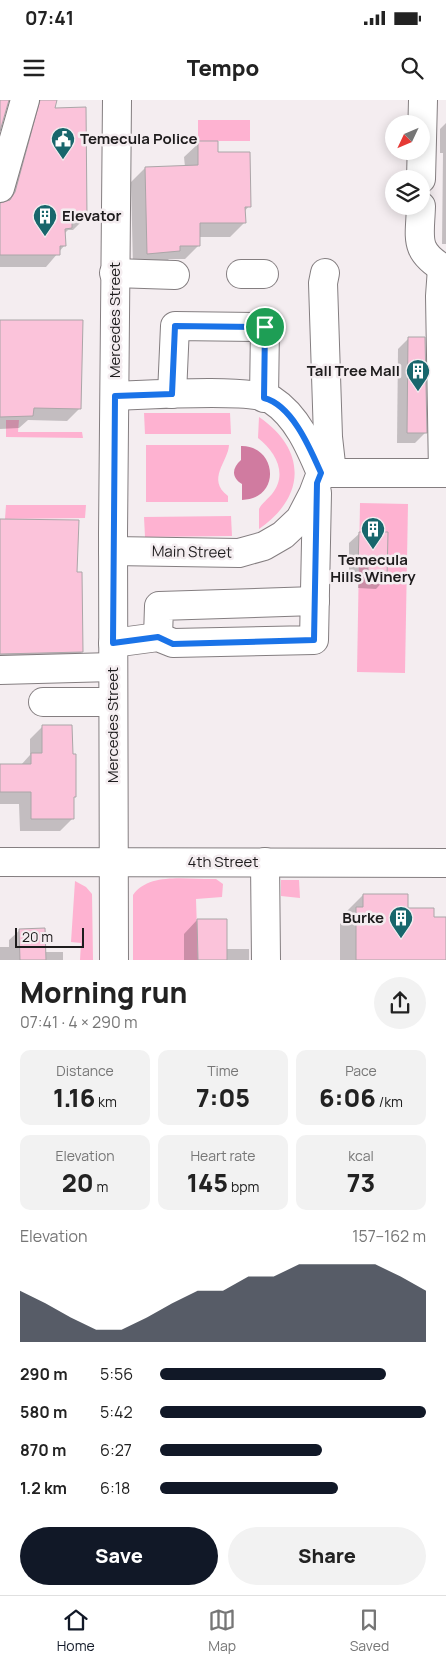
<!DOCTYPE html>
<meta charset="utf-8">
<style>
:root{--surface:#fff;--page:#f2f2f2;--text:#222;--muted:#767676;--line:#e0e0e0;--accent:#111827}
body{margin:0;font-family:Manrope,sans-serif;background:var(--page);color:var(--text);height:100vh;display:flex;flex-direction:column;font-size:19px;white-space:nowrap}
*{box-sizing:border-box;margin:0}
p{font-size:16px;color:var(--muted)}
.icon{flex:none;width:28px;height:28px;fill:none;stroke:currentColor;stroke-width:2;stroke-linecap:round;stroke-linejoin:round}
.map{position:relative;height:860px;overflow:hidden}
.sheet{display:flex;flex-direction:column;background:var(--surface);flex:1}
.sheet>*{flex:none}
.needle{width:32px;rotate:226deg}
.controls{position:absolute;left:385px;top:15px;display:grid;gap:10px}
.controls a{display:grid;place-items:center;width:45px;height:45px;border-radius:50%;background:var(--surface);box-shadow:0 2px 12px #0003;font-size:25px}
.scale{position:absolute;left:15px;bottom:12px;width:69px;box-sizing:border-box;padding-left:5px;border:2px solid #1e1c1d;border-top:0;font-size:14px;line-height:18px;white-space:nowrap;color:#1e1c1d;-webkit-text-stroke:4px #f4edf0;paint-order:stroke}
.pin{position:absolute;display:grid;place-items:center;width:42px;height:42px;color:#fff;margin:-21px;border:2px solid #fff;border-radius:50%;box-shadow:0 1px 5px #0007}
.round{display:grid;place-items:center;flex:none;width:52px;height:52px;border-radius:26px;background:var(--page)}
.summary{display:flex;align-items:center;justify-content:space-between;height:85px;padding:0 20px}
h1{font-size:28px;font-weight:800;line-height:38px}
.metrics{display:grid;grid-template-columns:repeat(3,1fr);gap:8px;height:85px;padding:5px 20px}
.metrics div{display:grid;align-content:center;border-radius:10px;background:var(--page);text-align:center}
.metrics b{font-size:25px;font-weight:800}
.metrics small{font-size:14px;font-weight:400}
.metrics p{font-size:14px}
.chart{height:140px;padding:10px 20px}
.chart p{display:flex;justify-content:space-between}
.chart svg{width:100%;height:90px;margin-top:5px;fill:var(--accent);opacity:.7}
.button{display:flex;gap:10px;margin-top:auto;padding:10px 20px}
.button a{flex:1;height:58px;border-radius:30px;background:var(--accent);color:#fff;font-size:20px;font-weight:800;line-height:58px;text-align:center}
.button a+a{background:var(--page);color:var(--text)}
ul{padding:0 20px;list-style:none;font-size:16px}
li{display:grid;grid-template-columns:80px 60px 1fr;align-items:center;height:38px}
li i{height:12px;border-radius:6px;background:var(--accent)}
.status{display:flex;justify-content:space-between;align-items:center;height:35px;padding:0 25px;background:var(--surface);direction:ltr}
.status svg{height:14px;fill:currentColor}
header{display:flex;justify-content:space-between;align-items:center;height:65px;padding:0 20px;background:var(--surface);font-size:22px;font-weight:800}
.tab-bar{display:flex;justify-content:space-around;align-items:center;height:70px;border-top:1px solid var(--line);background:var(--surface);font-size:14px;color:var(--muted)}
.tab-bar a{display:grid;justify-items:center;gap:2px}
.tab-bar .current{color:var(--accent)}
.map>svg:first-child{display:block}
.green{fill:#feb2d1}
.water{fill:#d07ba0}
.shadow{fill:#0003}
.building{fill:#fbc3da;stroke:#aba6a8}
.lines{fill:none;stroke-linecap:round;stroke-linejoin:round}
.minor-casing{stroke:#847e80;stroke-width:30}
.minor{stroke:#fff;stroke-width:28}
.route-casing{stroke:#fff;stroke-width:10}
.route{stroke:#1a73e8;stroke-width:6}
.labels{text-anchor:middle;stroke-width:5;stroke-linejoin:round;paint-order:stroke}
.poi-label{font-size:15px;font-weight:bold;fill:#1e1c1d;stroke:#f4edf0;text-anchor:start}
.street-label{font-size:15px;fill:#1e1c1d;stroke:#f4edf0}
</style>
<div class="status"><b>07:41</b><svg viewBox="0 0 49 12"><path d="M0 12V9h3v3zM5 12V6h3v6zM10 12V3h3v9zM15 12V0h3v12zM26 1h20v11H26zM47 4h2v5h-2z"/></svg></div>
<header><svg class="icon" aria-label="menu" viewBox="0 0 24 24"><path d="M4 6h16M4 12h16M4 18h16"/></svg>Tempo<svg class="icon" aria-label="search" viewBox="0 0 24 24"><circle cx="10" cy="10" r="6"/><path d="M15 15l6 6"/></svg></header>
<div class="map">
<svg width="446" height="860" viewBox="0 0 446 860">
<rect width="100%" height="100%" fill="#f4edf0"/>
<g class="green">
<rect x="198" y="20" width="52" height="21"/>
<polygon points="144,313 230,313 231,334 145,334"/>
<path d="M259,317C306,349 307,396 259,429V409C262,403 268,399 272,394C288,374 276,352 258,338Z"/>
<polygon points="6,320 19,320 18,332 82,332 83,338 6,337"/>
<path d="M146,345H229C228,362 206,379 228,396V402H146Z"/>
<polygon points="360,403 408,404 405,573 357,572"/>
<polygon points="6,405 86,405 85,418 5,419"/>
<polygon points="231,416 232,436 145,437 144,417"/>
<path d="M216,779L223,784L222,797L196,799L198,860H133V795C149,771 191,780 216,779Z"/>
<polygon points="281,780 299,780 300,798 281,796"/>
<polygon points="75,781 86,787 92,794 93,860 80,860 81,843 71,842"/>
</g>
<path class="water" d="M241,346C277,345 282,399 242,400V384C231,377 232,368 241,360Z"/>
<g class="shadow">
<polygon points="21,0 55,0 52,10 86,117 73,130 68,130 64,134 64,146 46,167 0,167 0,221 80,308 67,321 28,320 19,328 0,329 0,104 3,104 28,18"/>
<polygon points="446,23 446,144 442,144 443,53 440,53 440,29"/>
<polygon points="199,43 217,54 249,106 244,112 244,123 230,137 199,137 199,145 185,159 169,159 164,164 133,167 131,82 145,68 185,67 184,57"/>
<polygon points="408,239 425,333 415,343 397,343 398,249"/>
<polygon points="0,421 76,474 82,552 69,564 0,566"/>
<polygon points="360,433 386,478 376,489 358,488 358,476 349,476 349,443"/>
<polygon points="43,626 75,696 72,699 73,718 60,731 20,731 19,704 0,704 0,665 21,665 30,655 30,639"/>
<polygon points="363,795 433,818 446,818 446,860 340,860 340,824 347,817 347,811"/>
<polygon points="197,820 226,849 249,849 249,860 184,860 184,834"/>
<polygon points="20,830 44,852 63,852 63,860 0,860 0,847 9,847 9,840"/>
</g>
<g class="building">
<polygon points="0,0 9,0 0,31"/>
<polygon points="40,0 57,0 55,8 86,7 87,118 72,118 72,128 65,129 66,146 60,146 60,155 0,155 0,103 10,100 15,92"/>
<polygon points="198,41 218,41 218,52 250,52 251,107 245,107 246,123 200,123 200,146 180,146 180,151 147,154 145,67 198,65"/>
<polygon points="0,220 83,220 81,309 34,308 33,316 0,317"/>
<polygon points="408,237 425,237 427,333 407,333"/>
<polygon points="0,419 79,420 77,472 82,472 83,552 0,554"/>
<polygon points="359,432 388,432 387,479 368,479 368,467 358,466"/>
<polygon points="42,625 72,625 73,654 76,654 76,697 74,697 74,719 31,719 31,692 0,692 0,664 31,664 31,653 42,653"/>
<polygon points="363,794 408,794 408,808 434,808 434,817 446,817 446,860 356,860 356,807 363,807"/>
<polygon points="197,819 227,819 227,860 198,860"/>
<polygon points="45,828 46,860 20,860 19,829"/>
</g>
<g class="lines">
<g class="minor-casing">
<g id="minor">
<polyline points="421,79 423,0"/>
<polyline points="0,88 25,0"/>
<path d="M421,106C420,139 413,151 446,170"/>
<polyline points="442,168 440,196 443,373"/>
<polyline points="114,173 175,175"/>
<polyline points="325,173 323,183 328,337 332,373"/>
<polyline points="241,174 264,174"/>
<polyline points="172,294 175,226 265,227 264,298"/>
<polyline points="321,373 446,373"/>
<path d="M113,451L239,453L264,446L283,435L300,419L313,394L321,373C310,347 297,316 272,300C253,288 144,295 115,296"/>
<polyline points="158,537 159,506 315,501"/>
<polyline points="113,543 158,537 173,543 314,540 317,393"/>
<polyline points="0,570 113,567"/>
<polyline points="43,602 113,602"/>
<polyline points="0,762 446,763"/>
<polyline points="265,762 266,860"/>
<polyline points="114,860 113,434 117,0"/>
</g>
</g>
<use href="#minor" class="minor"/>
</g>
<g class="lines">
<g class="route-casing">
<path id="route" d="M175,226L265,227L264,298C292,305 310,348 321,373L317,383L314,540L173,544L158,537L113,543L115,296L172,294Z"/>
</g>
<use href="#route" class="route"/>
</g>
<defs>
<g id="civic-pin" transform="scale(1.25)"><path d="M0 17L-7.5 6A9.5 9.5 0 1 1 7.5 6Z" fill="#18666c" stroke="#f4edf0"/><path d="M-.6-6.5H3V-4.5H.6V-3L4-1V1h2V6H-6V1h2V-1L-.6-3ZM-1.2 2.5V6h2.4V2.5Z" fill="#fff"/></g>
<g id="building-pin" transform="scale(1.25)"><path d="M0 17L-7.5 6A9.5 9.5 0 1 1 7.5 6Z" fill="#18666c" stroke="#f4edf0"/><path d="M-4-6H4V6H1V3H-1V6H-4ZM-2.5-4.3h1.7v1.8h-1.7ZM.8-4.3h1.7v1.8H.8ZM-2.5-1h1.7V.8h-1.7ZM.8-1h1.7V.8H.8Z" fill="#fff"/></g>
</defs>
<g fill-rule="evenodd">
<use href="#civic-pin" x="63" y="39"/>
<use href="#building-pin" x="45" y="116"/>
<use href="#building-pin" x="418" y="271"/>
<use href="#building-pin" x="373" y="429"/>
<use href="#building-pin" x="401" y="818"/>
</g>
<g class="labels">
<g class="poi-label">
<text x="80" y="44">Temecula Police</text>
<text x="62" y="121">Elevator</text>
<text x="400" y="276" text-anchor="end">Tall Tree Mall</text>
<text x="373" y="465" text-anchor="middle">Temecula<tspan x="373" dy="17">Hills Winery</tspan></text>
<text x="384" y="823" text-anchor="end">Burke</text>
</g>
<g class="street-label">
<text transform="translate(115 220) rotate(-90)" y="5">Mercedes Street</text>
<text transform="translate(192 452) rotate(1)" y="5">Main Street</text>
<text transform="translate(113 625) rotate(-90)" y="5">Mercedes Street</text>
<text x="223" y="767">4th Street</text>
</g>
</g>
</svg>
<div class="controls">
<a><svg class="needle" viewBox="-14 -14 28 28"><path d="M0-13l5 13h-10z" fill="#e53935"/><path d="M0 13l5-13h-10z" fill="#767676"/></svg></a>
<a><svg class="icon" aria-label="layers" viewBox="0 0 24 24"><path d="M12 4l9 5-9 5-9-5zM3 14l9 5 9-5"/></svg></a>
</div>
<div class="scale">20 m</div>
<div class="pin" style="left:265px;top:227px;background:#1e9e55"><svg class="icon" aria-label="arrive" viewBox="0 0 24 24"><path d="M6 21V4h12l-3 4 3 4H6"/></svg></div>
</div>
<section class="sheet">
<div class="summary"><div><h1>Morning run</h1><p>07:41 · 4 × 290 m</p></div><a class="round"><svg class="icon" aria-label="share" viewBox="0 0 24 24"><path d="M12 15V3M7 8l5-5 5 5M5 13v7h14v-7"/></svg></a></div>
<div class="metrics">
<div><p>Distance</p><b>1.16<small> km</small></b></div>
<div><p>Time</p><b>7:05</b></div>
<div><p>Pace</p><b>6:06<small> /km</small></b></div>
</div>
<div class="metrics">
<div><p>Elevation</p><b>20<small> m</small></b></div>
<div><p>Heart rate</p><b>145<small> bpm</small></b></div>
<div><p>kcal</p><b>73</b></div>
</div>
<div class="chart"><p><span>Elevation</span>157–162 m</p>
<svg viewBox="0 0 160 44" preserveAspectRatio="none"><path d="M0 44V19L10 25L20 32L30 38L40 38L50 32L60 25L70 19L80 19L90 12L100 12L110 6L120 6L130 6L140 6L150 12L160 19V44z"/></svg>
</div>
<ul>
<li><b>290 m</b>5:56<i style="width:85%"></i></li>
<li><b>580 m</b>5:42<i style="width:100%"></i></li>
<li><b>870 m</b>6:27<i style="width:61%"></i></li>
<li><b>1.2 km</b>6:18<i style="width:67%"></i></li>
</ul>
<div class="button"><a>Save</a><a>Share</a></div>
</section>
<nav class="tab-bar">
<a class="current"><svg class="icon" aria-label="home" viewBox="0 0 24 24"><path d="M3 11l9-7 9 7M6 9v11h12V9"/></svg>Home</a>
<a><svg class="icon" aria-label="map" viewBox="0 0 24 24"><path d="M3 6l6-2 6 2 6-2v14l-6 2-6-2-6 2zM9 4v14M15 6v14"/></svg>Map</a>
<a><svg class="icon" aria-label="saved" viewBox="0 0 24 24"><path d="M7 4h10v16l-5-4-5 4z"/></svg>Saved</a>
</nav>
